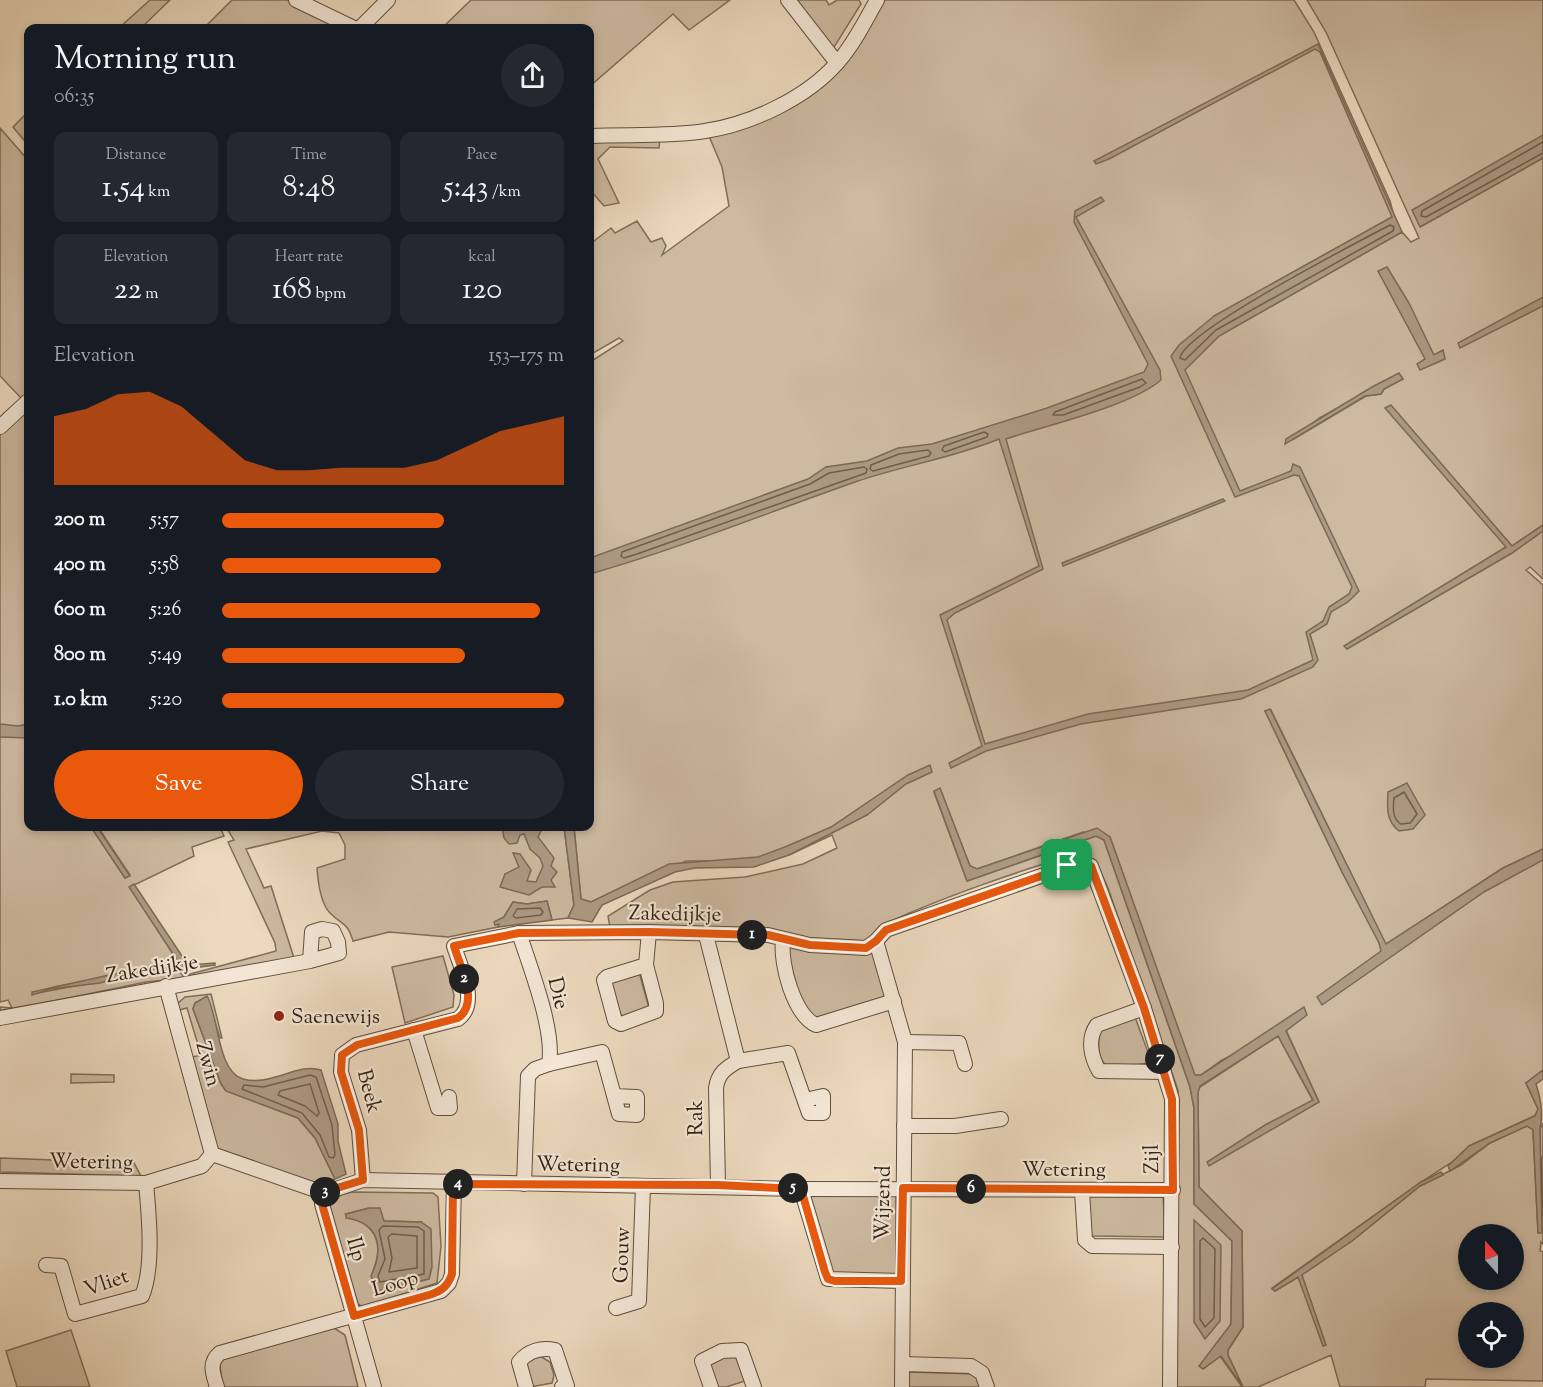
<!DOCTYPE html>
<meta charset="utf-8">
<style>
:root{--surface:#171b24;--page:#242831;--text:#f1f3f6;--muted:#9ea1a6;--accent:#ea580c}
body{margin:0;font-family:"Sorts Mill Goudy",serif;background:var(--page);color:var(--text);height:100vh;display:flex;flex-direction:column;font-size:22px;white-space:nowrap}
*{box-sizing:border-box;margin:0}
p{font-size:20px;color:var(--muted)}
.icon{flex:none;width:33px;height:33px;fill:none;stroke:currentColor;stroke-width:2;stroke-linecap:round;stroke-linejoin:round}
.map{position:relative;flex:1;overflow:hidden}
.details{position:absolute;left:24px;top:24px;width:570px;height:807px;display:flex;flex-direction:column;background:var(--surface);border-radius:12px;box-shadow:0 3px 9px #0003}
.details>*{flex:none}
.needle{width:39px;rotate:339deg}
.tools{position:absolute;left:1458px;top:1224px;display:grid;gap:12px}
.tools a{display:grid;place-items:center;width:66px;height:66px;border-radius:50%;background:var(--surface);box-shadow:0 3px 9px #0003;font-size:30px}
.pin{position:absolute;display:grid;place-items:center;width:51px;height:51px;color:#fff;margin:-26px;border-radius:12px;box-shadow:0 3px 9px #0006}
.km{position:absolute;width:30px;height:30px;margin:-15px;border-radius:50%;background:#222;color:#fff;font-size:16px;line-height:30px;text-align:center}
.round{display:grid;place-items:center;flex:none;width:63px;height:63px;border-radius:32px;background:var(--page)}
.headline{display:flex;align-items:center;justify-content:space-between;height:102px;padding:0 30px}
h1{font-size:33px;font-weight:600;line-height:45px}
.metrics{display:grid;grid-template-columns:repeat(3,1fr);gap:9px;height:102px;padding:6px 30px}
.metrics div{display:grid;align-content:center;border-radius:12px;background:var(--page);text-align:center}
.metrics b{font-size:30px;font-weight:600}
.metrics small{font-size:16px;font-weight:400}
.metrics p{font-size:16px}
.chart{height:168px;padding:12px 30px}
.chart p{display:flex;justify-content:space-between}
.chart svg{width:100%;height:108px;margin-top:6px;fill:var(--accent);opacity:.7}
.button{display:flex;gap:12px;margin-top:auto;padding:12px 30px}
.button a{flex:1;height:69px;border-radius:36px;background:var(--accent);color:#fff;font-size:24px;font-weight:600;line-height:69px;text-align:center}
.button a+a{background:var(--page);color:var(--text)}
ul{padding:0 30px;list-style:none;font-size:20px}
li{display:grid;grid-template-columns:96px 72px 1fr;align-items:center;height:45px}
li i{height:15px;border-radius:8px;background:var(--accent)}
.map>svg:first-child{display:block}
.green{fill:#cdbaa1;stroke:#806e5a;stroke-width:1.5;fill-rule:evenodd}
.water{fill:#ad9a84;stroke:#7c6a56;stroke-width:1.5}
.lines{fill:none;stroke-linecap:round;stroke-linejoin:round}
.shore{stroke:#705e4b;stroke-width:1.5}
.minor-casing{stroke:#614f3d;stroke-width:16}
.minor{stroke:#f3e6d5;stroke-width:14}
.route-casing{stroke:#fff;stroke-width:12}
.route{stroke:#ea580c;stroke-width:8}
.poi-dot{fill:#8f2418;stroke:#f3e6d5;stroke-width:2}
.labels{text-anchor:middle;stroke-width:4.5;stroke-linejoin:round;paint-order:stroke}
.street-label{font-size:21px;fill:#332112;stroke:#f3e6d5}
.poi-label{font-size:21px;fill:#332112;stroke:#f3e6d5;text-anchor:start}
</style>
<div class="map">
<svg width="1543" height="1387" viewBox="0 0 1543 1387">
<rect width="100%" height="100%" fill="#ecd9be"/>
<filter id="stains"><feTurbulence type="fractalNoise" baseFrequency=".00333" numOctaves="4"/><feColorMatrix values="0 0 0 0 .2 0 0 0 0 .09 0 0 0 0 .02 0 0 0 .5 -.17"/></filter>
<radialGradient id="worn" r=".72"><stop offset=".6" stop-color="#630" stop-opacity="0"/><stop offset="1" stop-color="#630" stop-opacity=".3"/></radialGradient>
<g class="green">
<polygon points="150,0 170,0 141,28 119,28"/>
<polygon points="232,0 287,0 343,28 204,28"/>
<polygon points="471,0 730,0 689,30 673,14 590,86 590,28 442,28"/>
<polygon points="792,0 826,0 829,5 837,0 859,0 861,4 831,52"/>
<path d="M885,0H1294L1314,32L1390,201L1394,216L1214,316L1185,369L1219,336L1402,232L1411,242L1419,238L1326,32L1307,0H1543V136L1420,227L1543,158V525L1512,546L1445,469L1506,547L1346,649L1512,553L1543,529V579L1530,567L1526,570L1543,585V849L1503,868L1386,945L1271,710L1265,711L1342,872L1384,952L1543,854V1070L1526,1083L1538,1109L1536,1115L1469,1146L1460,1157L1421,1182L1272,1288L1275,1291L1298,1277L1311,1302L1301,1275L1303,1273L1352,1241L1420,1186L1461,1165L1490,1143L1527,1126L1533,1130L1538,1233L1540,1129L1543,1123V1244L1541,1242L1540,1251L1543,1252V1381L1426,1379L1425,1387H1340L1331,1355L1258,1387H1243L1228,1355V1350L1243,1327L1242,1231L1199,1187L1198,1092L1200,1087L1278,1036L1313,1101L1265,1125L1268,1130L1319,1102L1286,1030L1222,1060L1201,1075L1194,1076L1110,837L1083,832L977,869L970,866L940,789L934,792L967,881L1096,836L1104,840L1190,1087L1194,1108V1204L1232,1241L1231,1324L1203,1369L1220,1356L1242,1387H1177L1178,1090L1108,888L1097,863L1088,855C1064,852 902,912 879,928C875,932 870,937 866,941L610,927L608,916L650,890L673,882L745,877L803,864L837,848L832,835L789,855L725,861H686L591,902L581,899L574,827L590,826V362L623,341L619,338L590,355V244L611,228L615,233L637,221L651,242L662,238L666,246L662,255L729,206L722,167L709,136L805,98ZM1399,374L1403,379L1384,389L1381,394L1366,396L1292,440L1319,418ZM1468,1234H1514V1280H1468ZM1468,1312H1514V1358H1468Z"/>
<polygon points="28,112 28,145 13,127"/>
<polygon points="0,128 28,160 28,393 22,399 0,376"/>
<polygon points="660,137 659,148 610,147 598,159 619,203 604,206 590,190 590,140"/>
<path d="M28,408V826L91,827L125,878L130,875L98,827H220L224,836L192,847L194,856L130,887L179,963L177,967C149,969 124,973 98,980C77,985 57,983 38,993L122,977L179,971L183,976L276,951L275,943L228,842L234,840L226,827H564L574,905L568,918L552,920L547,901L527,904L513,902L498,927L448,937L389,932L353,941C347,921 343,926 330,913C320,903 318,882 317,868L345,859V845L339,833L322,831L246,849L264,888L271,886L294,958L206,976L146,982L0,1012V1007L12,1008L8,1000L0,1002V433Z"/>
<polygon points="786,947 873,952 887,997 807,1021 798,1011"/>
<polygon points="443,956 454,995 453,1007 405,1023 392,967"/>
<polygon points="639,972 649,1008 624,1016 616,1013 610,981"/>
<polygon points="211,994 222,1038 220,1038 207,997 195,1003 193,1009 221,1084 226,1091 298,1118 315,1138 335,1179 323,1185 217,1150 209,1137 192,1057 201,1055 187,1008 179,1010 177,1004 185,997"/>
<path d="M1135,1017L1152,1063L1108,1067C1096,1058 1099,1045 1099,1031Z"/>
<polygon points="71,1074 114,1075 114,1082 71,1083"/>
<polygon points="0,1158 134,1163 141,1176 0,1172"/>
<path d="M352,1192L433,1193L438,1197L441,1246L437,1283L363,1307L358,1304L328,1206L341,1195ZM369,1208L384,1221L421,1222L371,1276C385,1245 378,1226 346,1214Z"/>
<polygon points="806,1192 877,1192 896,1196 897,1277 830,1276"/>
<polygon points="1163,1192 1165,1237 1091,1236 1087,1195"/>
<polygon points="334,1328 345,1335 358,1387 223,1387 219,1360"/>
<polygon points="71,1330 90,1387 17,1387 6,1351"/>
<polygon points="734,1352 748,1380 726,1387 714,1387 708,1367 711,1361"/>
<polygon points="538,1355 550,1362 554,1375 552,1383 530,1387 526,1361"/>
<polygon points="909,1372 977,1374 981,1387 908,1387"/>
</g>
<g class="water">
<path d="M1318,44L1402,232L1219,336L1185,370L1240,491L1291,471L1293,464L1300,467L1359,591L1348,602L1331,612L1327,624L1310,634L1318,660L1313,667L1241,699L1081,724L986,751L951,768L949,763L982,746L940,615L1039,566L999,439C953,458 905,465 858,481C769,512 681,548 590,574V558L808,479L826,467L867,461L898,448L932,444L1047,408L1144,372L1148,364L1074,222L1075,211L1101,197L1104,201L1076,217L1160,370L1161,380C1129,407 1047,425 1006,439L1043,569L955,613L947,620L985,744L1088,714L1248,690L1313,660L1306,632L1323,621L1329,607L1349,594L1352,587L1299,476L1294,475L1235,497L1171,356L1179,345L1214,316L1392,217L1320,52L1315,49L1109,159L1096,164L1094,161Z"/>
<polygon points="1543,135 1543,158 1420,227 1412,210"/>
<polygon points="1387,267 1409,303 1434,355 1443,350 1445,359 1420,370 1417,364 1425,359 1378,271"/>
<polygon points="1543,297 1543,306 1460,348 1458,343"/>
<polygon points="1399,373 1403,379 1384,389 1381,394 1365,396 1285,444 1286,439 1372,387"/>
<polygon points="1391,405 1512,546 1543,525 1543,531 1512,553 1347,649 1344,646 1506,547 1385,408"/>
<polygon points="1223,499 1225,501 1063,566 1062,563"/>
<polygon points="1270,709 1386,944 1503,868 1543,849 1543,860 1484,892 1322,1005 1317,997 1381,951 1379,943 1342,872 1265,711"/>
<polygon points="0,724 18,726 28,724 28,738 0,737"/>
<polygon points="930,765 932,772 906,784 867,815 789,855 754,867 695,868 675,872 602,905 592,922 568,918 574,905 564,827 574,827 581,899 591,902 669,864 758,857 785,847 831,827 908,775"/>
<path d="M1407,783L1425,815L1413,829L1399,831C1386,821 1387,808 1388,792Z"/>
<polygon points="940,788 970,866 977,869 1097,828 1110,837 1195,1075 1201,1075 1304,1007 1307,1015 1286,1031 1319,1102 1209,1166 1207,1162 1265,1125 1313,1100 1278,1036 1200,1086 1198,1092 1199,1187 1242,1231 1243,1327 1228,1350 1228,1355 1243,1387 1221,1356 1203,1369 1199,1366 1231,1324 1232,1241 1194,1204 1194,1108 1190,1087 1104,840 1096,836 967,881 934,791"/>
<polygon points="91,827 97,827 130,876 125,878"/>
<polygon points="502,827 543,827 538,837 554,858 551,866 557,872 551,880 555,887 542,887 529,895 500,887 505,874 519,867 513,853 520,854 531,870 527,881 536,882 543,866 540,858 530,849 524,834 520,835 517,843 509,844 504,838"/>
<polygon points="134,884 188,965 215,963 215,965 122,977 100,983 51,989 32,995 32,992 123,972 177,967 179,963 129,887"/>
<polygon points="547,901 552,920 498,927 499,924 495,925 494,922 504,917 513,902 527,904"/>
<path d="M207,996C219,1017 217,1071 243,1079C270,1087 299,1062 321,1070L338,1124V1141L346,1174L335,1179L315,1138L298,1118L226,1091L221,1084L193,1009L195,1003Z"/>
<path d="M1543,1070V1079L1536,1084C1541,1099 1543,1115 1540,1129L1542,1233H1538L1533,1130L1527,1126L1490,1143L1450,1171L1448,1166L1469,1146L1535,1116L1538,1109L1526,1083Z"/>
<polygon points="1441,1172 1443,1175 1420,1186 1352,1241 1302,1275 1326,1345 1323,1346 1298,1277 1275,1291 1272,1289 1421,1182"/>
<path d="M369,1208H380L384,1221L421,1222L431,1229L432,1267L429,1279L377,1291L371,1276C384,1248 380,1223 346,1218V1214Z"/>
<polygon points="1194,1220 1221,1245 1220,1321 1205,1339 1194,1322"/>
</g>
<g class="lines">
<g class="shore">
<polyline points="1543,142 1422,211 1421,216 1426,217 1543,153"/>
<path d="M1390,225L1394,227L1393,231L1216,330L1185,360L1180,358C1184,331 1358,242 1390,225Z"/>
<polygon points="1142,379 1146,383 1140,387 1063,415 1053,415 1055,412"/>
<polygon points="984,432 988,434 987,437 945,452 942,450 944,446"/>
<polygon points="928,450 931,453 929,456 873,471 870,469 871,465 899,454"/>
<polygon points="864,467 867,469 866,473 637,554 624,558 621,556 622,552 810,484 829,473"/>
<path d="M1404,792L1417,814L1410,823L1401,824C1392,819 1393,807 1394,798Z"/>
<polygon points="540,908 543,912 541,915 516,918 513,916 517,909"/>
<polygon points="310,1075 316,1077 332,1125 335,1155 333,1158 329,1157 320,1135 302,1113 242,1089 244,1085 263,1087"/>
<polygon points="310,1084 319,1113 317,1116 305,1106 278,1095 280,1091"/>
<polyline points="1543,1156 1541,1159 1543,1215"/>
<polygon points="383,1226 418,1227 424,1231 424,1274 380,1282 378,1276 385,1259 379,1230"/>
<polygon points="392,1234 417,1236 417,1268 389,1272 392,1258 388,1237"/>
<polygon points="1203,1238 1215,1249 1214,1318 1205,1327 1200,1319 1200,1241"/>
</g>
<g class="minor-casing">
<g id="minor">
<polyline points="296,0 354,28"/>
<polyline points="788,0 837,63"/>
<polyline points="360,28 388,0"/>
<path d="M590,136C628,134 667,137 705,131C751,124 807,98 838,62C854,44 865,21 877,0"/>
<polyline points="0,427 28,401"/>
<path d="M519,933C530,967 555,1030 549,1064L535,1069L528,1076L524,1184"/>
<path d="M706,935L738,1061C726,1068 718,1073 716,1088L718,1185"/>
<path d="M783,941C780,964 794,1015 816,1025L894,1001"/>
<polyline points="876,941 905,1042 902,1387"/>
<polyline points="646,965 607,977 604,980 615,1021 621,1024 656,1011 656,1003 646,965 649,932"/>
<polyline points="166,986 212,1154"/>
<path d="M1144,1008L1097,1025C1087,1039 1091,1057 1099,1071L1164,1072"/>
<polyline points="0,1018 310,961 339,953 338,942 333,931 322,929 312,932 310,961"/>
<polyline points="414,1030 438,1108 450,1108 449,1097"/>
<polyline points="905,1042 959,1043 965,1064"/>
<polyline points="738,1061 788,1053 809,1113 823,1113 823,1096 805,1100"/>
<polyline points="549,1064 602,1052 619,1114 637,1115 637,1097 614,1096"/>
<polyline points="904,1126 955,1126 1001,1119"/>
<path d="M363,1180L359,1130L341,1072L342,1055L356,1045L458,1019C480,1003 460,967 454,946L519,933L649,932L768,935L810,945L866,948L876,941L886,930L1081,862L1091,866L1144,1008L1172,1099L1170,1387"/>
<polyline points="0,1181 146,1183 202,1166 212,1154 324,1193 363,1180 801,1189 1173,1190"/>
<polyline points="801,1189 828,1279 901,1281"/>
<polyline points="1082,1191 1085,1240 1092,1246 1172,1247"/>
<polyline points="324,1193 322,1204 374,1387"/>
<path d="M46,1265L61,1266L75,1314L142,1296C154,1267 149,1215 146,1183"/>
<polyline points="616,1308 639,1301 643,1186"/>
<polyline points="903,1364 971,1366 982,1373 987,1387"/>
<path d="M217,1387C213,1374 208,1363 220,1353L441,1291L449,1283L452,1274L454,1184"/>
<path d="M526,1387L519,1362C528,1351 541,1347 555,1350L567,1386L562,1387"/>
<polyline points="711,1387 702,1361 722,1351 741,1350 754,1387"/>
</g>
</g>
<use href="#minor" class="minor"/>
</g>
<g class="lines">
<g class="route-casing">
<path id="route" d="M1081,862L1091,866L1144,1008L1172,1099L1173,1190L903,1188L901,1281H835L828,1279L825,1272L801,1189L717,1185L453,1184L452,1274C448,1286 442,1291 429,1295L354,1316L322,1204L324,1192L363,1180L359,1130L341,1072L342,1055L357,1045L458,1018C480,1003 460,967 454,946L519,933L649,932L768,935L810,945L866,948L876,941L886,930Z"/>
</g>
<use href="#route" class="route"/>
</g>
<circle class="poi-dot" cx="279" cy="1016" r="6"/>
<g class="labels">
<g class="street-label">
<text transform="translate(675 913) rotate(1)" y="7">Zakedijkje</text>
<text transform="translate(152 968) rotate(-9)" y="7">Zakedijkje</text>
<text transform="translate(559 993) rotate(76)" y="7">Die</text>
<text transform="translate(209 1064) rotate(75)" y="7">Zwin</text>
<text transform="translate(370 1091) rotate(75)" y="7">Beek</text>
<text transform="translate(695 1118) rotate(-91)" y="7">Rak</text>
<text transform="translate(1151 1159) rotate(-91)" y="7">Zijl</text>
<text transform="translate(91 1161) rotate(1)" y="7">Wetering</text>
<text transform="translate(578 1164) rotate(1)" y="7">Wetering</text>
<text x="1064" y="1176">Wetering</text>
<text transform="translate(882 1203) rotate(-89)" y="7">Wijzend</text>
<text transform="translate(357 1249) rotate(74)" y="7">Ilp</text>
<text transform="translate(621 1255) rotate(-88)" y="7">Gouw</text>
<text transform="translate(106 1282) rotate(-19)" y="7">Vliet</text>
<text transform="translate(395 1283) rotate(-16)" y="7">Loop</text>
</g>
<g class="poi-label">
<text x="291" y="1023">Saenewijs</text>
</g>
</g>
<rect width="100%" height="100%" filter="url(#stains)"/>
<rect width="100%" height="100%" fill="url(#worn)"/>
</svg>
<div class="tools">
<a><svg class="needle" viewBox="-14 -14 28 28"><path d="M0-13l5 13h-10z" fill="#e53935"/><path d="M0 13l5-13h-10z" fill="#9ea1a6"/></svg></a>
<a><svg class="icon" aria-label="locate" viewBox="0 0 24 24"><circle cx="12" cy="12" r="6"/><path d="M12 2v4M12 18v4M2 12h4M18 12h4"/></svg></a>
</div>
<div class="pin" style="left:1067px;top:865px;background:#1e9e55"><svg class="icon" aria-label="arrive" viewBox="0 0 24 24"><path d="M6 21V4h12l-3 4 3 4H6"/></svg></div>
<b class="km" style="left:752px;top:935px">1</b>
<b class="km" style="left:464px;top:979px">2</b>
<b class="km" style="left:325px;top:1192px">3</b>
<b class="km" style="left:458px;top:1184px">4</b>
<b class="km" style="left:793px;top:1188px">5</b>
<b class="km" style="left:971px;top:1189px">6</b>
<b class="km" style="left:1160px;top:1059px">7</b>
<section class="details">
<div class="headline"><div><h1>Morning run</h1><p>06:35</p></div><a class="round"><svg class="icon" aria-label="share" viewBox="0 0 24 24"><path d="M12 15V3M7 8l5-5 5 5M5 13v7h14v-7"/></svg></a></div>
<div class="metrics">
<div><p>Distance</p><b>1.54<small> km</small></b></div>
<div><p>Time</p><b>8:48</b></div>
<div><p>Pace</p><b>5:43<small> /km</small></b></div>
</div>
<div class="metrics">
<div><p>Elevation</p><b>22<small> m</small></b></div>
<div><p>Heart rate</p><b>168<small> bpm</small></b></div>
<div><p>kcal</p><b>120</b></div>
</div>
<div class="chart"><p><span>Elevation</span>153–175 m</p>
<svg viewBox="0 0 160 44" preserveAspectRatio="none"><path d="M0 44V16L10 13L20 7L30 6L40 12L50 23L60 34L70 38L80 38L90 37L100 37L110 37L120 34L130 28L140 22L150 19L160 16V44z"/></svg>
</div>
<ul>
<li><b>200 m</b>5:57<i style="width:65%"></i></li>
<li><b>400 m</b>5:58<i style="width:64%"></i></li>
<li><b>600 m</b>5:26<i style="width:93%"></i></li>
<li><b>800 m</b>5:49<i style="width:71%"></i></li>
<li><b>1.0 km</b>5:20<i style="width:100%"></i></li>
</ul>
<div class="button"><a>Save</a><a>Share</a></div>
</section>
</div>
